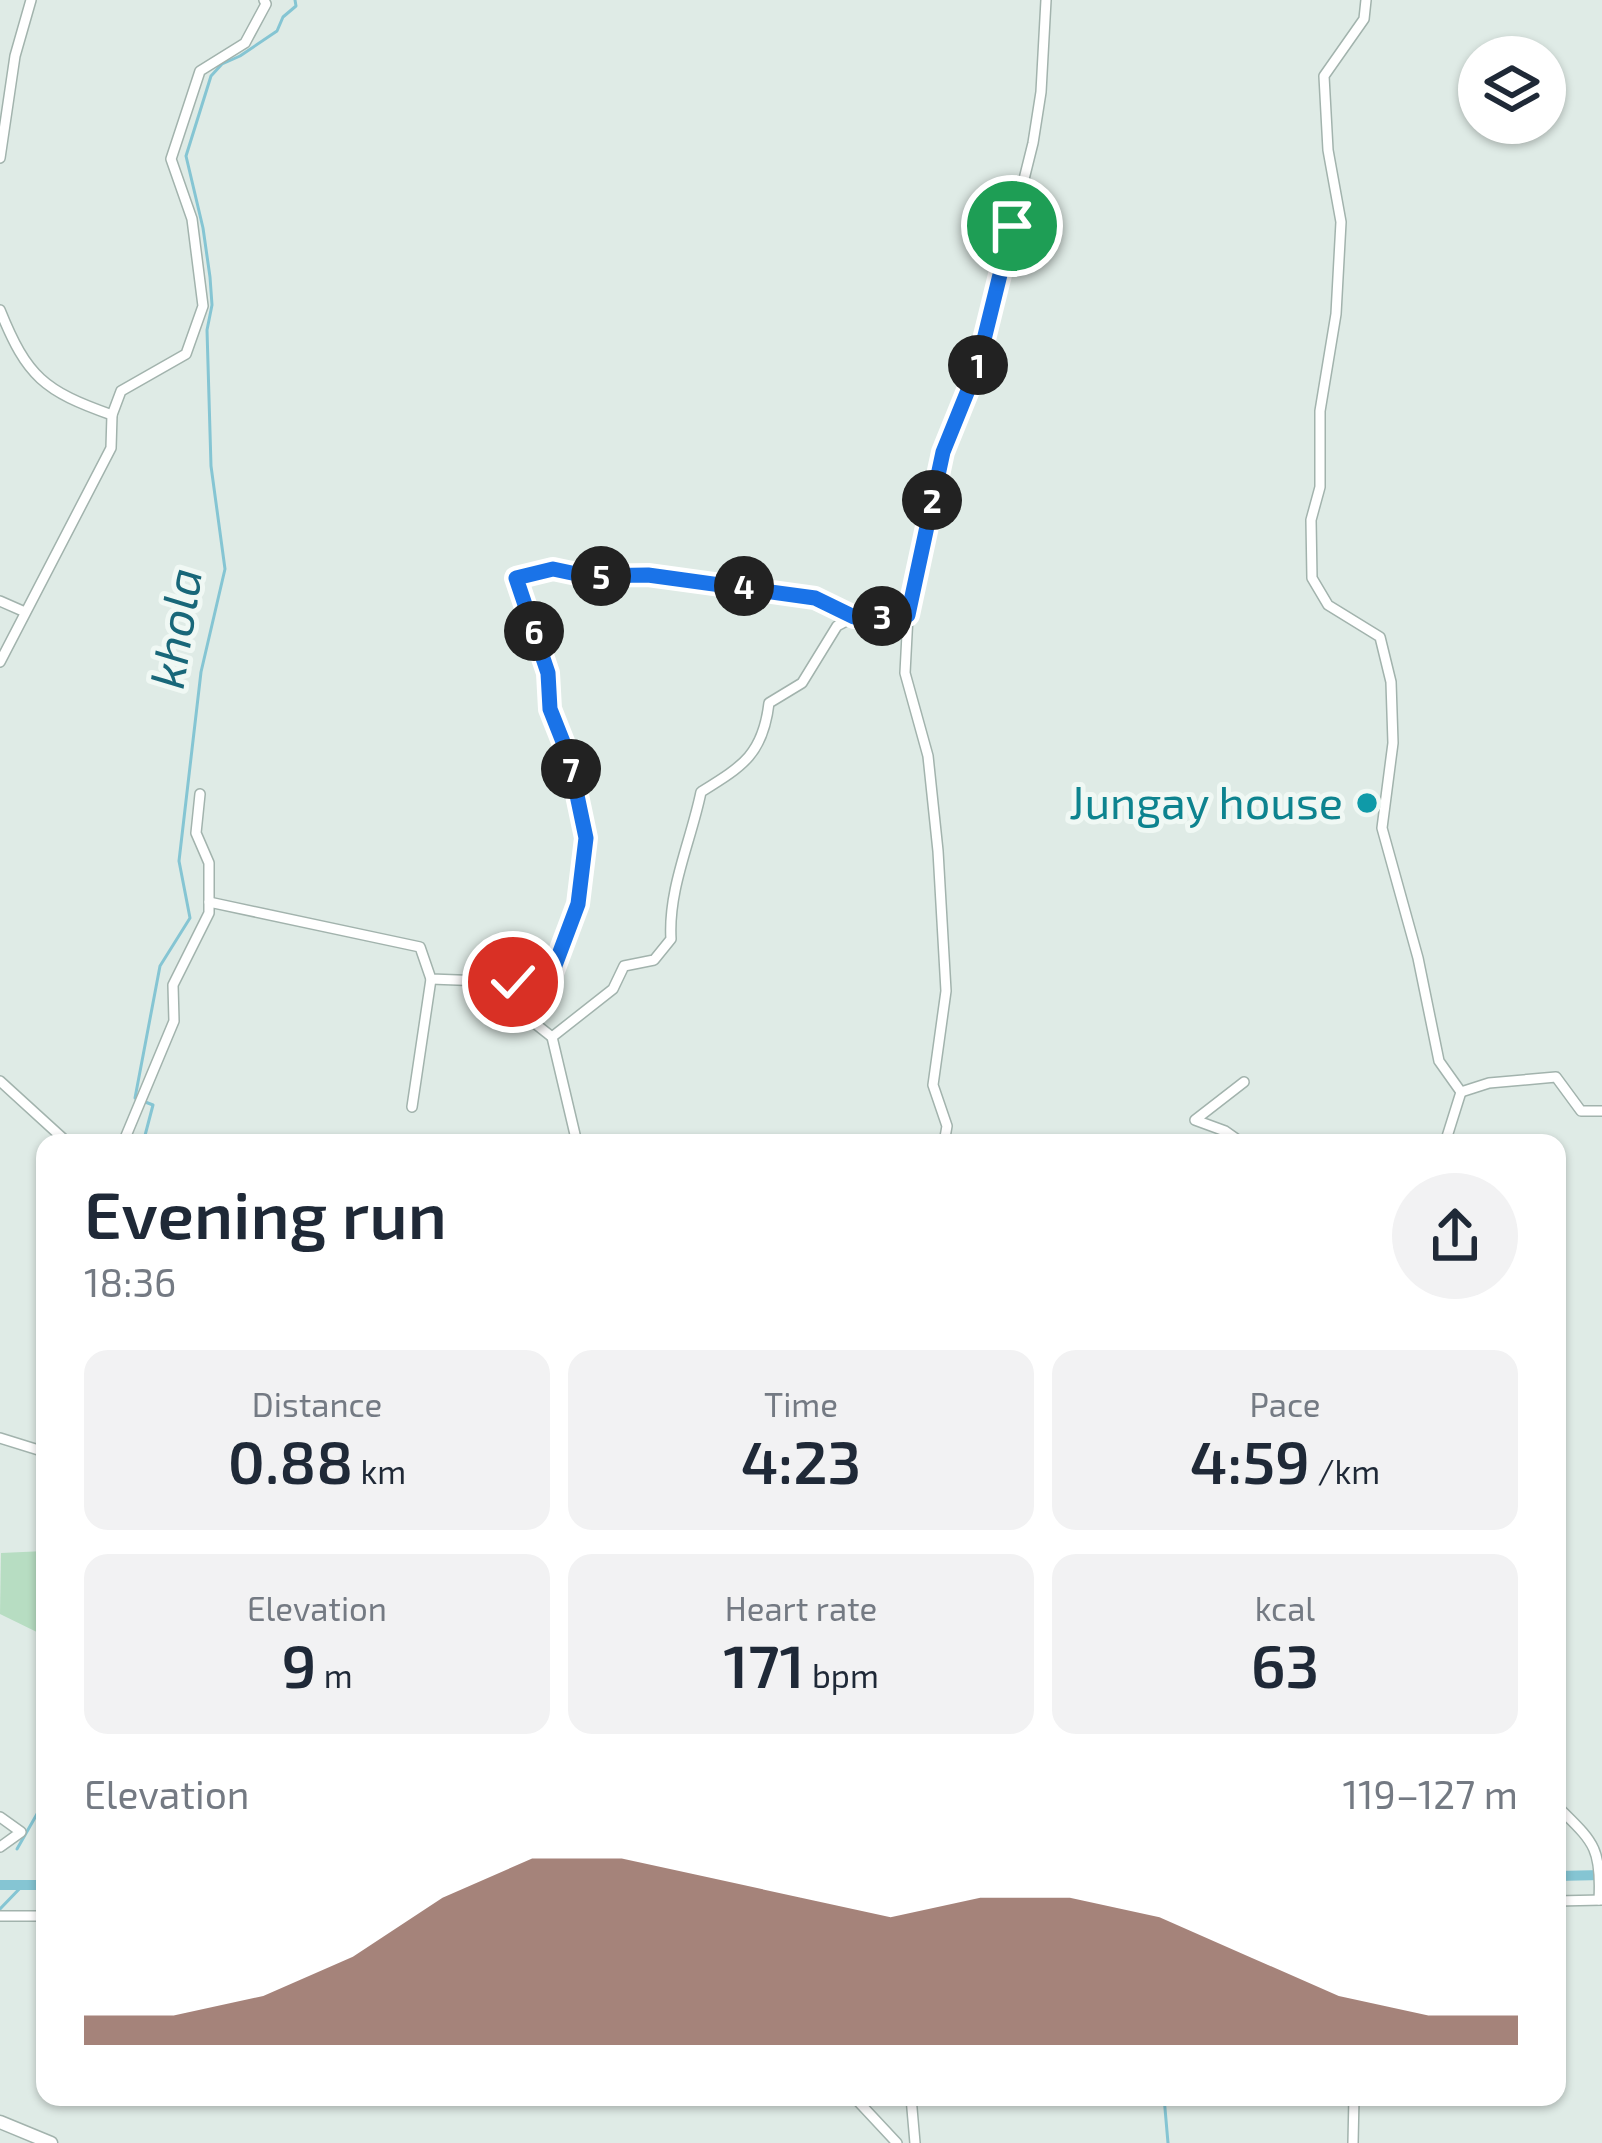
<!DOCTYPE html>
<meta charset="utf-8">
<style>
:root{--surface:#fff;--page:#f2f2f3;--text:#1f2937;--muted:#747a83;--accent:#804f43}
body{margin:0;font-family:"Exo 2",sans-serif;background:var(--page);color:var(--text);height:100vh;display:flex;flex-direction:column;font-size:45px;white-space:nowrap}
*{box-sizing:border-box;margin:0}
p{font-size:39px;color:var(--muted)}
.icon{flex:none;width:66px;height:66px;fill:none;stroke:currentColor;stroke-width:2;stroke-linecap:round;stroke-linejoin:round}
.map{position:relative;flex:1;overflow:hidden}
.side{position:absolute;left:36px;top:1134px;width:1530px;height:972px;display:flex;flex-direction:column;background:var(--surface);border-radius:24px;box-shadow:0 3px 9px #0004}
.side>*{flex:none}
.tools{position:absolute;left:1458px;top:36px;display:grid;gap:24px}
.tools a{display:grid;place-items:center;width:108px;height:108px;border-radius:50%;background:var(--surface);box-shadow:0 3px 9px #0004;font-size:60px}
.pin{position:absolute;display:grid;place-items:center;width:102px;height:102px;color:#fff;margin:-51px;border:6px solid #fff;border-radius:50%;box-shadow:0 3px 12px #0007}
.km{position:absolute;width:60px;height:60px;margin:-30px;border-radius:50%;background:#222;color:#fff;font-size:33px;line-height:60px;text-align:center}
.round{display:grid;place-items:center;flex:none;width:126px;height:126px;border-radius:63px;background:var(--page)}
.headline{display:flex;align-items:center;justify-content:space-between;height:204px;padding:0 48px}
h1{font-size:66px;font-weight:600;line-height:90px}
.stats{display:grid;grid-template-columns:repeat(3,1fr);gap:18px;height:204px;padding:12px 48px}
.stats div{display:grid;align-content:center;border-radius:24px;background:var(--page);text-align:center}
.stats b{font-size:60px;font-weight:600}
.stats small{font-size:33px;font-weight:400}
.stats p{font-size:33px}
.chart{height:336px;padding:24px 48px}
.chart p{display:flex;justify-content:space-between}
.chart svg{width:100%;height:216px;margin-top:12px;fill:var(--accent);opacity:.7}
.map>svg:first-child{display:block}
.green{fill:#b7ddc2}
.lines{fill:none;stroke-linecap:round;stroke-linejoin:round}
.stream{stroke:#85c5d3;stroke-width:3}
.canal{stroke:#85c5d3;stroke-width:10}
.minor-casing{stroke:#a2b3ad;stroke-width:12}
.tertiary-casing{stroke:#a2b3ad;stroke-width:15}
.minor{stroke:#fff;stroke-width:9}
.tertiary{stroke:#fff;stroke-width:12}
.route-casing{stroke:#fff;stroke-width:24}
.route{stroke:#1a73e8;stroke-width:15}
.culture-dot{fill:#0f9aa8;stroke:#f0f8f4;stroke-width:4.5}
.labels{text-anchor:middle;stroke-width:10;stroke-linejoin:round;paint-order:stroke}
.culture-label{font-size:45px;fill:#0d838f;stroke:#f0f8f4;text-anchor:end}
.water-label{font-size:48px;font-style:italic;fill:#186779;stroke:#f0f8f4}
</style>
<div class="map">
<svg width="1602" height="2143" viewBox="0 0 1602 2143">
<rect width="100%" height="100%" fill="#dfebe6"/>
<polygon class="green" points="45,1551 45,1636 0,1614 1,1553"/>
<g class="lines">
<g class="stream">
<polyline points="143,1143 153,1105 135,1098 160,966 190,918 179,861 201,672 225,569 211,466 207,330 212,305 210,277 203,228 186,156 211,76 222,64 240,56 277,31 283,17 296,6 295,0"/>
<polyline points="17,1849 45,1800"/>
<polyline points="0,1909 25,1883"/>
<polyline points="1164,2097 1168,2143"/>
</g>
<g class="canal">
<polyline points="1557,1876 1602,1875"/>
<polyline points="0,1885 45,1885"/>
</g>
<g class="minor-casing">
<g id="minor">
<polyline points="1366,0 1364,19 1324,76 1328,150 1341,222 1336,314 1320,411 1320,487 1311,520 1312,578 1328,605 1380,637 1391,682 1393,743 1382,828 1418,958 1439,1061 1461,1092 1445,1143"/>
<polyline points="0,158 15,56 31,0"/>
<path d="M0,310C27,377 44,391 112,415"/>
<polyline points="0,601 25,612"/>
<polyline points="0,662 111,448 112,415 121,391 186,354 203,306 192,219 171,159 200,71 245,43 266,4 264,0"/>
<polyline points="209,902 420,947 431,979 513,982 523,1014 552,1037"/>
<polyline points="513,982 551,976 578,904 586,838 569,757 550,709 548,673 516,577 553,569 586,576 648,576 726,583 815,598 854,617"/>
<polyline points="0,1081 68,1143"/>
<polyline points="1461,1092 1489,1083 1556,1077 1581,1111 1602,1111"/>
<polyline points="412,1107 431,979"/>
<polyline points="123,1143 174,1021 173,985 209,913 209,863 196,833 200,794"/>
<path d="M577,1143L552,1037L613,989L624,966L654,960L671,939C668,889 691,841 701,792C743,766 763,754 769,703L802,683L837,626L854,617L908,615"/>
<polyline points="944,1143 947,1126 933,1085 946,991 938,851 928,756 905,673 908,615 943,452 977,368 1033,143 1041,92 1046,0"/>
<polyline points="1242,1143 1225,1131 1195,1120 1244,1082"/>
<polyline points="0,1438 45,1452"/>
<path d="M1557,1806C1592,1841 1602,1846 1599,1900"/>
<polyline points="0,1817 21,1832 0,1847"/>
<polyline points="43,1835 45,1818"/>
<polyline points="1557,1901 1602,1900"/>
<polyline points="0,1916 45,1916"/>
<polyline points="854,2097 897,2143"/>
<polyline points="911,2097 915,2143"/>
<polyline points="1353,2143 1354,2097"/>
</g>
</g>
<g class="tertiary-casing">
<polyline id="tertiary" points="0,2122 51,2143"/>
</g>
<use href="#minor" class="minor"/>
<use href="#tertiary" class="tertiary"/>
</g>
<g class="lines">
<g class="route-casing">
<polyline id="route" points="513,982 551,976 578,904 586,838 569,757 550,709 548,673 516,578 553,569 586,576 648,575 815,598 854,617 908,615 943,452 977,368 1012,226"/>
</g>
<use href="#route" class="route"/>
</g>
<circle class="culture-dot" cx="1367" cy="803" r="12"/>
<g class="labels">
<g class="culture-label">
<text x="1343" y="819">Jungay house</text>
</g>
<g class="water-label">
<text transform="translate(176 628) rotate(-81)" y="17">khola</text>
</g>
</g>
</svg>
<div class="tools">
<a><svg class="icon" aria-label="layers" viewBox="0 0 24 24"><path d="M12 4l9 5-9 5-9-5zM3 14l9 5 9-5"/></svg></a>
</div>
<div class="pin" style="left:1012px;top:226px;background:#1e9e55"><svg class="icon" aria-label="arrive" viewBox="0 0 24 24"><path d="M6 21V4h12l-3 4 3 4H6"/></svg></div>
<div class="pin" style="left:513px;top:982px;background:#d93025"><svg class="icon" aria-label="check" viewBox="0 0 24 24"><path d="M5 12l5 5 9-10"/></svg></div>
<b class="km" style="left:978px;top:365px">1</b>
<b class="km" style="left:932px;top:500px">2</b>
<b class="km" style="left:882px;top:616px">3</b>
<b class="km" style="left:744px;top:586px">4</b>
<b class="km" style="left:601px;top:576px">5</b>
<b class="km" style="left:534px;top:631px">6</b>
<b class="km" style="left:571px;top:769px">7</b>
<section class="side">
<div class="headline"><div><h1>Evening run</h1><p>18:36</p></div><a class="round"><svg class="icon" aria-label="share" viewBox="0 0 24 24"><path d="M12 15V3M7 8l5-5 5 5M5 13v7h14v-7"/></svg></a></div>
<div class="stats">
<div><p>Distance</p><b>0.88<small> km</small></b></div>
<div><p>Time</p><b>4:23</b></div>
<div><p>Pace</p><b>4:59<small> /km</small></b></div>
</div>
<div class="stats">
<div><p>Elevation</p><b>9<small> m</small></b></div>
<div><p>Heart rate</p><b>171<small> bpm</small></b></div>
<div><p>kcal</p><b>63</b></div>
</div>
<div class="chart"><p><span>Elevation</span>119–127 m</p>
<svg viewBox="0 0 160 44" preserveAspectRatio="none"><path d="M0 44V38L10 38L20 34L30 26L40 14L50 6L60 6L70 10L80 14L90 18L100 14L110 14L120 18L130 26L140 34L150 38L160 38V44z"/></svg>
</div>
</section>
</div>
